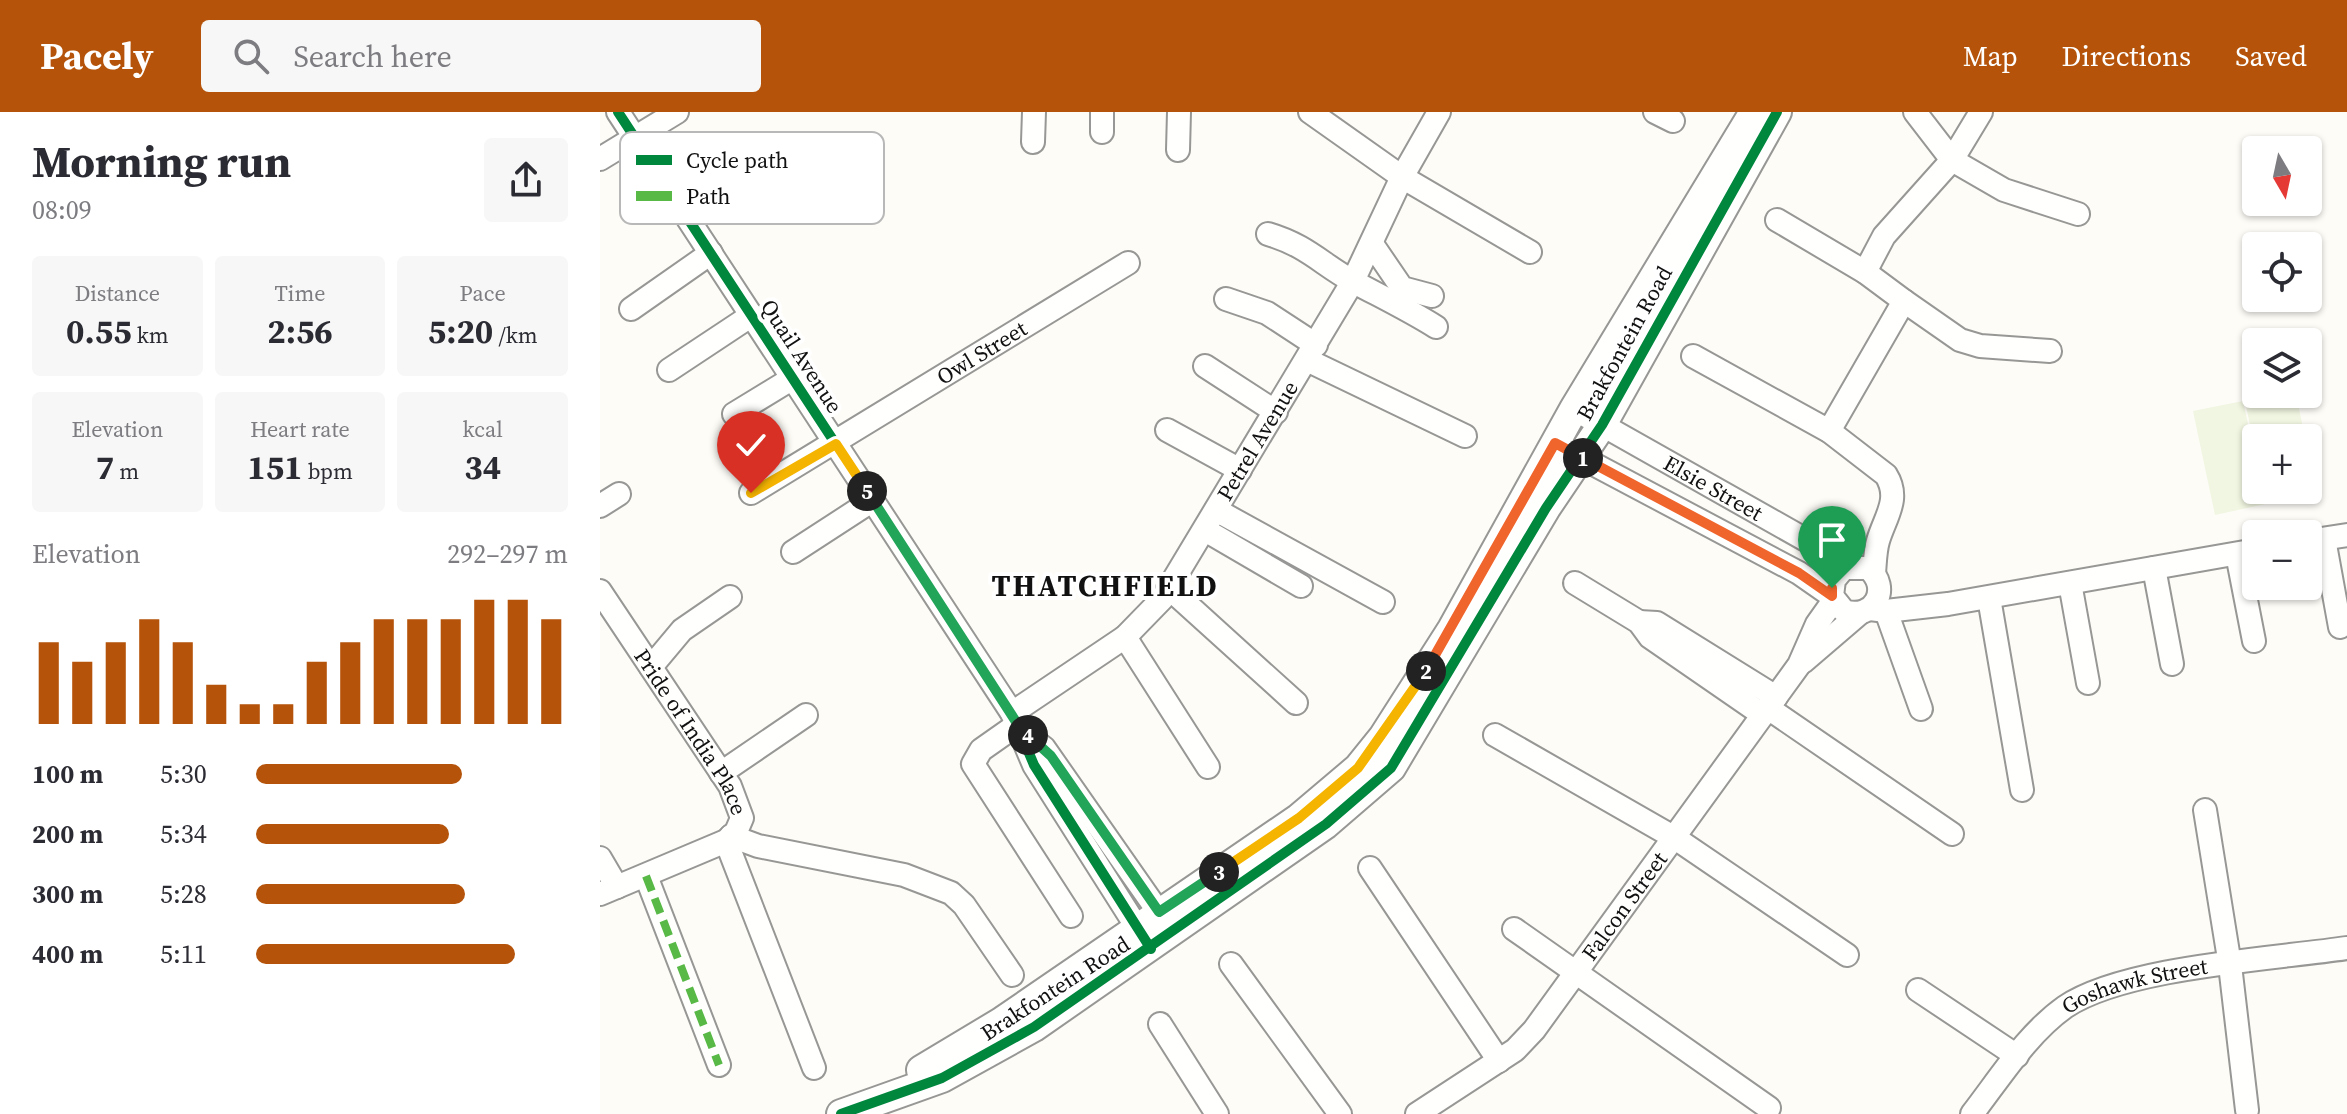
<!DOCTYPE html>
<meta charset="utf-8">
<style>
:root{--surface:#fff;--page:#f7f7f7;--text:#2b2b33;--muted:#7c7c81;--accent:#b45309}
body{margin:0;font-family:"Source Serif 4",serif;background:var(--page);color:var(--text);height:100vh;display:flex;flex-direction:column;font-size:30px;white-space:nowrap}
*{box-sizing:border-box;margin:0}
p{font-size:26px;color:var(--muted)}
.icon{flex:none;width:44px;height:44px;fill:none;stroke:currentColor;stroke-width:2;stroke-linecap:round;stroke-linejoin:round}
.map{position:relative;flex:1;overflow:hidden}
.panel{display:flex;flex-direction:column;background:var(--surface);width:600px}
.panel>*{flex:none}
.needle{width:52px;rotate:171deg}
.fabs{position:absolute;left:1642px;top:24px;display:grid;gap:16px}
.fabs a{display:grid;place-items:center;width:80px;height:80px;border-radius:8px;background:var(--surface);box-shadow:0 2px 6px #0004;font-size:40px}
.pin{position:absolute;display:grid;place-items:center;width:68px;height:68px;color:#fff;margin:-82px -34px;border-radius:50% 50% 50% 0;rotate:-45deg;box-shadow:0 0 8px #0007}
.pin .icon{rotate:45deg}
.km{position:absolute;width:40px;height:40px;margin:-20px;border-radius:50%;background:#222;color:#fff;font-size:22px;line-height:40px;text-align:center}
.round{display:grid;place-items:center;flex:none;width:84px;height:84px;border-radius:8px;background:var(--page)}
.summary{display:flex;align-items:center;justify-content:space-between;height:136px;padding:0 32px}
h1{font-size:44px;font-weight:700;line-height:60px}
.stats{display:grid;grid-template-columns:repeat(3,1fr);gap:12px;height:136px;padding:8px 32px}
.stats div{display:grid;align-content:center;border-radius:8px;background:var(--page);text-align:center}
.stats b{font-size:34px;font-weight:700}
.stats small{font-size:22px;font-weight:400}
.stats p{font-size:22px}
.chart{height:224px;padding:16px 32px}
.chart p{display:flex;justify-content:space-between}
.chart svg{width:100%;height:144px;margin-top:8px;stroke:var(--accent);stroke-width:6}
ul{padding:0 32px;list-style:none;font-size:26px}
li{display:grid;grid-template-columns:128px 96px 1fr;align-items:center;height:60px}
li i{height:20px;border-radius:10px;background:var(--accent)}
header{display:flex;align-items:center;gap:48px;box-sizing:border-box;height:112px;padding:0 40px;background:var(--accent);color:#fff}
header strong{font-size:38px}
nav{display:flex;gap:44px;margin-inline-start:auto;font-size:28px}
.search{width:560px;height:72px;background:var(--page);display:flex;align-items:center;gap:20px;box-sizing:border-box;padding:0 28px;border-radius:8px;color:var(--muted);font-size:30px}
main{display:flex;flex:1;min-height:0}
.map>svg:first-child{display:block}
.pitch{fill:#f0f6e1}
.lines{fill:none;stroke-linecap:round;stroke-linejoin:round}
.minor-casing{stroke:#979795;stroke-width:26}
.tertiary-casing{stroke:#979795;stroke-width:32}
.minor{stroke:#fffffe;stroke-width:22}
.tertiary{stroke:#fffffe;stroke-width:28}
.quiet{stroke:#58b947;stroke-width:8;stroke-dasharray:16 8;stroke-linecap:butt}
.cycleway-casing{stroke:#fff;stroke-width:15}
.cycleway{stroke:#00873e;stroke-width:10}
.split-1-casing{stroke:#fff;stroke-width:16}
.split-2-casing{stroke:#fff;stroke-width:16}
.split-3-casing{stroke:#fff;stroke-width:16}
.split-4-casing{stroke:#fff;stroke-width:16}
.split-5-casing{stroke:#fff;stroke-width:16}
.split-6-casing{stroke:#fff;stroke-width:16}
.split-1{stroke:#f0652b;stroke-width:10}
.split-2{stroke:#f0652b;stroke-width:10}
.split-3{stroke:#f5b400;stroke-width:10}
.split-4{stroke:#22a559;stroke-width:10}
.split-5{stroke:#22a559;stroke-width:10}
.split-6{stroke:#f5b400;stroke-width:10}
.labels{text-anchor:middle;stroke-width:8;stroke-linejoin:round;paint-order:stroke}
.street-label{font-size:22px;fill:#111;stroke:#fff}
.district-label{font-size:30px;font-weight:bold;letter-spacing:2px;fill:#111;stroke:#fff}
.key{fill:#fff;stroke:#b8b8b8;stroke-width:2}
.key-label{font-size:22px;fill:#111}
</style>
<header>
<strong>Pacely</strong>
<div class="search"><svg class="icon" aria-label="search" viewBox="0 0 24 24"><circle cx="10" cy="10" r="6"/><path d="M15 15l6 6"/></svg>Search here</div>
<nav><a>Map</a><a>Directions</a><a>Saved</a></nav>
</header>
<main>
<section class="panel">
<div class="summary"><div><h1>Morning run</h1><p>08:09</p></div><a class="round"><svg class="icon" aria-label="share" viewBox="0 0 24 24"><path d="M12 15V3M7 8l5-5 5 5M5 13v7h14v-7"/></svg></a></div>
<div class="stats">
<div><p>Distance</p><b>0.55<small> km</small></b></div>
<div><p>Time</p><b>2:56</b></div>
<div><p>Pace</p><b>5:20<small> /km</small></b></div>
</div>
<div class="stats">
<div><p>Elevation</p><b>7<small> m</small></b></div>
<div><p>Heart rate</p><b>151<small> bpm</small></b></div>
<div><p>kcal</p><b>34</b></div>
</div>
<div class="chart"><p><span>Elevation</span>292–297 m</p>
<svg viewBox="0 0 160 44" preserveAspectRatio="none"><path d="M5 44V19M15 44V25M25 44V19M35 44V12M45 44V19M55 44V32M65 44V38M75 44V38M85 44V25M95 44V19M105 44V12M115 44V12M125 44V12M135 44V6M145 44V6M155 44V12"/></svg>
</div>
<ul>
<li><b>100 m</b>5:30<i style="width:66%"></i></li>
<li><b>200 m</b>5:34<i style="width:62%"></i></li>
<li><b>300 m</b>5:28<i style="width:67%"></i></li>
<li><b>400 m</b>5:11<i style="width:83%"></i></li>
</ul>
</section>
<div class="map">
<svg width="1747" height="1002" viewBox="0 0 1747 1002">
<rect width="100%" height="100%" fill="#fdfcf7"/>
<g class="pitch">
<polygon points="1679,282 1696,282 1705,326 1656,326 1656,341 1645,289"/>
<polygon points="1643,289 1656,349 1656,378 1662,378 1665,392 1615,403 1593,299"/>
<polygon points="1708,341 1717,382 1667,392 1664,378 1708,378"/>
</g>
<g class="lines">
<g class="minor-casing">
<g id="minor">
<polyline points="18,0 412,601 434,653 545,828"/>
<polyline points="710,0 802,65 930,140"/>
<polyline points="1055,0 1073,9"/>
<polyline points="1315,0 1352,48 1404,78 1478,102"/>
<polyline points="502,20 502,0"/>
<polyline points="433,30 434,0"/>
<polyline points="578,38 579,0"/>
<polyline points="0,47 77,0"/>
<polyline points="1177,108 1265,160 1304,189 1229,319"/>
<path d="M668,122C708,134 721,152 754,170C782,185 809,198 836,215"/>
<polyline points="772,132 802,176 832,184"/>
<polyline points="1265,160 1284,124 1352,48 1381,0"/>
<polyline points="626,187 667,201 716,233"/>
<polyline points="1304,189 1360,228 1380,234 1450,239"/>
<polyline points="31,197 111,141"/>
<path d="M1093,244L1229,319L1286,363C1301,387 1285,405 1278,429C1275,439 1275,451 1274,461"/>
<polyline points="707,248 865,324"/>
<polyline points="605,254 676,300"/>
<polyline points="69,258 152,203"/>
<path id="s1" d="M974,297L1252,454"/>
<polyline points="134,302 193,266"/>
<polyline points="567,318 640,358"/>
<path d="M967,338L1199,461L1232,484L1244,499C1274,509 1292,476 1268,456H1244L1234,468L1232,484"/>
<path id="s2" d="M151,381L528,151"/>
<polyline points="0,394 19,382"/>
<polyline points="616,398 783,490"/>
<polyline points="605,418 701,474"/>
<polyline points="1724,427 1740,515"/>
<polyline points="1708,429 1747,423"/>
<polyline points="193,440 273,388"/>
<polyline points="1637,442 1654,529"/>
<polyline points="1554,456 1572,552"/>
<polyline points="975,471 1039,510 1050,525 1163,603"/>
<polyline points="1470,471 1488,571"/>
<polyline points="569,476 696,591"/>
<path id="s3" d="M0,479L130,674L142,706L136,720L126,729L0,782"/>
<polyline points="1389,486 1422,678"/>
<polyline points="1270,497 1286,499 1348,492 1656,438"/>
<polyline points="1286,499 1321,597"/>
<polyline points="1039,510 1057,511 1176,585"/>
<polyline points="525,525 608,655"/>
<polyline points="1203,550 1259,502"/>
<polyline points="51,555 82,518 130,485"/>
<polyline points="1168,596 1352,722"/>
<path id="s4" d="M412,601L525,525L562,487L753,169L802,65L839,0"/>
<polyline points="418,612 381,638 373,652 471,804"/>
<polyline points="422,619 444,636 567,812"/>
<polyline points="895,623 1075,726 1247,843"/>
<polyline points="121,661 206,603"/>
<polyline points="1605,698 1630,853 1647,998"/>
<polyline points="131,724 158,734 304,763 351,781 364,793 412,863"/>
<polyline points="126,729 214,956"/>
<polyline points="0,746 17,775"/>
<polyline points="770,756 899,949"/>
<polyline points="46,764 119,953"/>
<polyline points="914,817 1169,996"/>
<polyline points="631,852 740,1002"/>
<polyline points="1318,878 1417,944"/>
<polyline points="560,912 617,1002"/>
<path id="s5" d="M817,1002L915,938L934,918L1199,553L1217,512L1234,488"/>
<path id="s6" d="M1372,1002C1400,966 1427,922 1465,895C1524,855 1673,847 1747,836"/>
</g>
</g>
<g class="tertiary-casing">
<g id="tertiary">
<polyline points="321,958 401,910 699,706 758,656 783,625 852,517 974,297 1154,0"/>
<polyline points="241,1002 342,966 434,915 726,712 791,656 946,396 1002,313 1177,0"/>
</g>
</g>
<use href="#minor" class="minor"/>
<use href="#tertiary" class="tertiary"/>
<polyline class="quiet" points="46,764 119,953"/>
<g class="cycleway-casing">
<g id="cycleway">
<polyline points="18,0 412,601 434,653 551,837"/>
<polyline points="241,1002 342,966 434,915 726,712 791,656 946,396 1002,313 1177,0"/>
</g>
</g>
<use href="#cycleway" class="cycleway"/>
</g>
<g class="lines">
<g class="split-1-casing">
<polyline id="split-1" points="983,346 1199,461 1232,484 1232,476"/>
</g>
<g class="split-2-casing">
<polyline id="split-2" points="826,559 955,331 983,346"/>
</g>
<g class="split-3-casing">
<polyline id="split-3" points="619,760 699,706 758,656 826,559"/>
</g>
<g class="split-4-casing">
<polyline id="split-4" points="428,623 451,644 559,800 619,760"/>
</g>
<g class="split-5-casing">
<polyline id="split-5" points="267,379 422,619 428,623"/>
</g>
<g class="split-6-casing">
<polyline id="split-6" points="151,381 236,332 267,379"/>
</g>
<use href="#split-1" class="split-1"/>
<use href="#split-2" class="split-2"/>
<use href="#split-3" class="split-3"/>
<use href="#split-4" class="split-4"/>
<use href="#split-5" class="split-5"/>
<use href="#split-6" class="split-6"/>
</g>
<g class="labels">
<g class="street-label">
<text transform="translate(1024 231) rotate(-61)" y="8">Brakfontein Road</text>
<text dy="8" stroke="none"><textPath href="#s2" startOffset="270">Owl Street</textPath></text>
<text transform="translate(202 244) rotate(57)" y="8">Quail Avenue</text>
<text dy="8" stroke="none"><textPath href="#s4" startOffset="374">Petrel Avenue</textPath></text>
<text dy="8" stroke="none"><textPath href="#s1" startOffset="160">Elsie Street</textPath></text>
<text dy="8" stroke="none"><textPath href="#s3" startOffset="168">Pride of India Place</textPath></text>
<text dy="8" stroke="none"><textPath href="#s5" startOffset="298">Falcon Street</textPath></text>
<text transform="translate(455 876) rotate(-33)" y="8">Brakfontein Road</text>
<text dy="8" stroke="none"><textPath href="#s6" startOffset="216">Goshawk Street</textPath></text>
</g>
<g class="district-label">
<text x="505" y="484">THATCHFIELD</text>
</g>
</g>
<rect x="20" y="20" width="264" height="92" rx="12" class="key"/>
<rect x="36" y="43" width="36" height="10" fill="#00873e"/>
<rect x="36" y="79" width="36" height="10" fill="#58b947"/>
<g class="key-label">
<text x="86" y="56">Cycle path</text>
<text x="86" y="92">Path</text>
</g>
</svg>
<div class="fabs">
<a><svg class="needle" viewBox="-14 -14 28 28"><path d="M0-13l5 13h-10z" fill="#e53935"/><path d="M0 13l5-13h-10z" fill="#7c7c81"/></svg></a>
<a><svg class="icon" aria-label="locate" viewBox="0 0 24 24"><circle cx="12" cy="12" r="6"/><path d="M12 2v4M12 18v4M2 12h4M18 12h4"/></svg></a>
<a><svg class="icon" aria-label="layers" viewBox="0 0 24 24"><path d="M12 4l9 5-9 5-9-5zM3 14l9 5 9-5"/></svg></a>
<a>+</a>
<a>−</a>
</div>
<div class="pin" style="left:1232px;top:476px;background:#1e9e55"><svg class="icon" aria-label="arrive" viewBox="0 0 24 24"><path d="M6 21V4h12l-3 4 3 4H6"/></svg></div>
<div class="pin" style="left:151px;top:381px;background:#d93025"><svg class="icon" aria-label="check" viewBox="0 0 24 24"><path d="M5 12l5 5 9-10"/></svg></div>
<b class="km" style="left:983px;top:346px">1</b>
<b class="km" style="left:826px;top:559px">2</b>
<b class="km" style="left:619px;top:760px">3</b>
<b class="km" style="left:428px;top:623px">4</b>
<b class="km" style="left:267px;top:379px">5</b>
</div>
</main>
